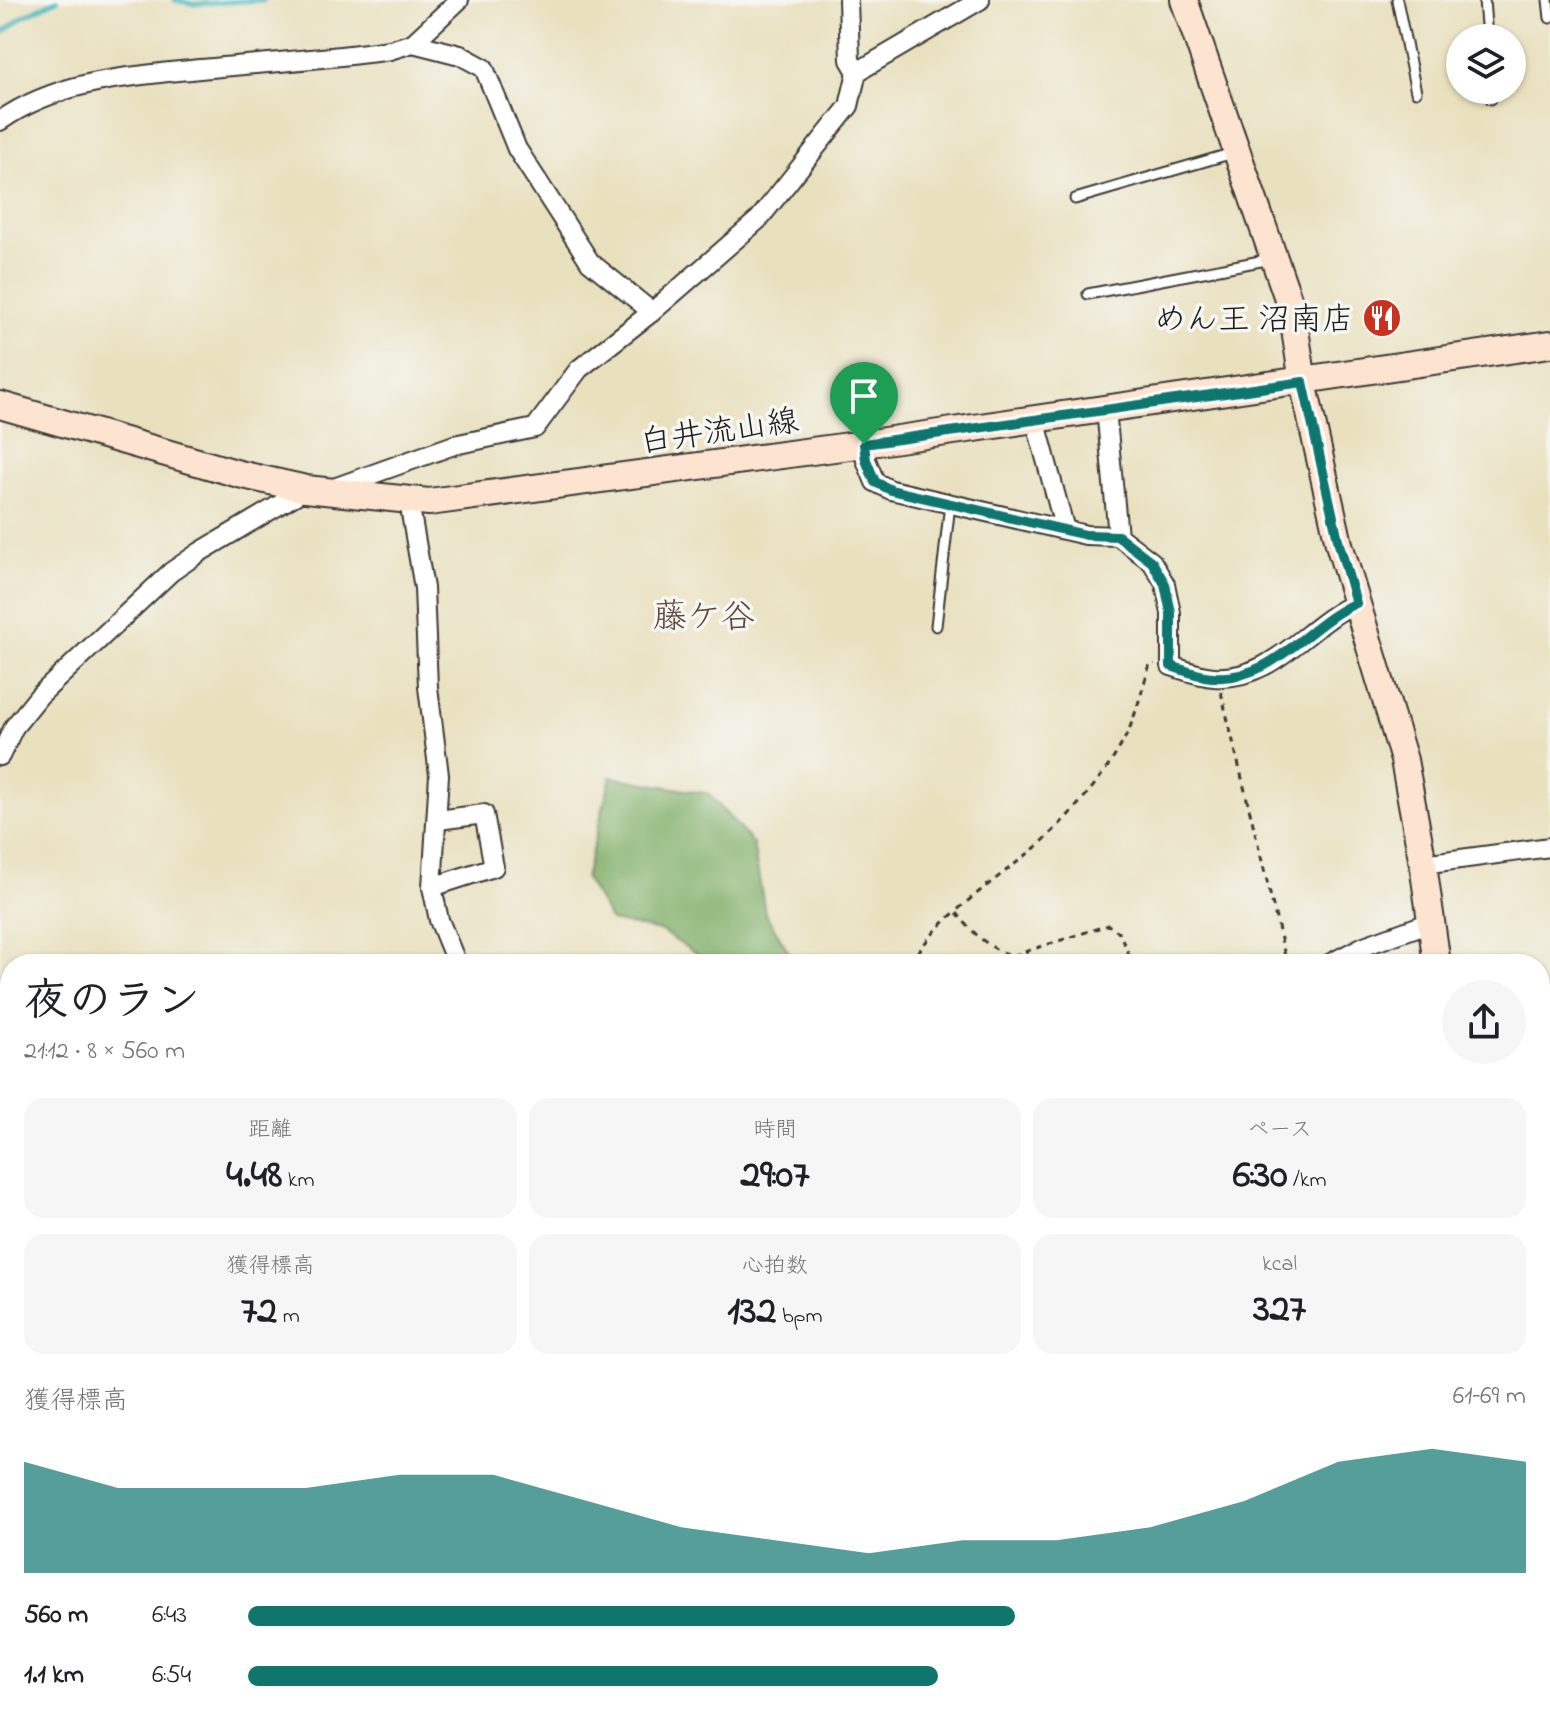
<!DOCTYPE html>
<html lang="ja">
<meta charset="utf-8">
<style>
:root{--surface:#fff;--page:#f6f6f6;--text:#202124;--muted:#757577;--accent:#0f766e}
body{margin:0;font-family:"Indie Flower","Klee One",sans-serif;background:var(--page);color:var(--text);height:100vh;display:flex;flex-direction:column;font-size:30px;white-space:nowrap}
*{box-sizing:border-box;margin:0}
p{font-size:26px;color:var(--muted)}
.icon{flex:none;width:44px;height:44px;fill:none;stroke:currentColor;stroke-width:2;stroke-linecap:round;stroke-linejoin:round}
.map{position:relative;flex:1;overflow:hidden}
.sheet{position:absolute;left:0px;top:954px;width:1550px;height:770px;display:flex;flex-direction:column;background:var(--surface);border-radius:32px 32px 0 0;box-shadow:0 2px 6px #0004}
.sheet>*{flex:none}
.buttons{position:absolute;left:1446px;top:24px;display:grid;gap:16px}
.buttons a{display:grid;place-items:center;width:80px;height:80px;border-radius:50%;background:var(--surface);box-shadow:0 2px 6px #0004;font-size:40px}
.pin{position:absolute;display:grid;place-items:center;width:68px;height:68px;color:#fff;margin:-82px -34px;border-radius:50% 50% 50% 0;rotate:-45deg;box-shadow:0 0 8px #0007}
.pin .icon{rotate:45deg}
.round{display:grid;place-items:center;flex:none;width:84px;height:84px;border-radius:42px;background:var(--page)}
.headline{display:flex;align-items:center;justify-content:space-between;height:136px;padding:0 24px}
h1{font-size:44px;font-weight:700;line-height:60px}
.stats{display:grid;grid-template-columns:repeat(3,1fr);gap:12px;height:136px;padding:8px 24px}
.stats div{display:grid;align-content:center;border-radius:20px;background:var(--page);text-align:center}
.stats b{font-size:40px;font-weight:700}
.stats small{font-size:22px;font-weight:400}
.stats p{font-size:22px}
.chart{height:224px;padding:16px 24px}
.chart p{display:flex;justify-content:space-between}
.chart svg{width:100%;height:144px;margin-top:8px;fill:var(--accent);opacity:.7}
ul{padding:0 24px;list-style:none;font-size:26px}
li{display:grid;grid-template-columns:128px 96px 1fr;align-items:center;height:60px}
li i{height:20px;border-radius:10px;background:var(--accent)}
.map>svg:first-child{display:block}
.forest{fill:#80af68;stroke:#4e6642;stroke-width:2}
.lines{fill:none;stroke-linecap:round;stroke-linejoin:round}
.stream{stroke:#43b3bb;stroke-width:5}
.lane-casing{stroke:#3b3934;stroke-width:13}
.street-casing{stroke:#3b3934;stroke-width:22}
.secondary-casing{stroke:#3b3934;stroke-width:30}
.path{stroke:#3b3934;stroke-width:3;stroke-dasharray:6 6;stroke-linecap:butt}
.lane{stroke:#fff;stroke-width:9}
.street{stroke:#fff;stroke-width:18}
.secondary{stroke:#fde4d1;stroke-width:26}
.route-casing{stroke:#fff;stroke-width:16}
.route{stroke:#0f766e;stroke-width:10}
.labels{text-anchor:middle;stroke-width:7;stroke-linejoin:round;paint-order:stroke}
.poi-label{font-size:32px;fill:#1c1c1c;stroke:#f6f6f2;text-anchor:end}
.street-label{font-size:32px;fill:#1c1c1c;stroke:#f6f6f2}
.neighbourhood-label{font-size:34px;fill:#60463d;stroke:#f6f6f2}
</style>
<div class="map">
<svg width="1550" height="1723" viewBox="0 0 1550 1723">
<rect width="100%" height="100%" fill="#f6f6f2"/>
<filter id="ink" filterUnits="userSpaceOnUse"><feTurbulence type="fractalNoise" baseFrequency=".0125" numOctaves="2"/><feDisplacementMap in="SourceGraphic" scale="16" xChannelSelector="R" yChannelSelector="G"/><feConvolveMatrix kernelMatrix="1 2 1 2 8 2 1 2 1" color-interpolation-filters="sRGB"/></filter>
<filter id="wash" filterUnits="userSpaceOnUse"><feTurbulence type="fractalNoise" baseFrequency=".006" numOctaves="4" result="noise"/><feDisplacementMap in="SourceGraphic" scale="32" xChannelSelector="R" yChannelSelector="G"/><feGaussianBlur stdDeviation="1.8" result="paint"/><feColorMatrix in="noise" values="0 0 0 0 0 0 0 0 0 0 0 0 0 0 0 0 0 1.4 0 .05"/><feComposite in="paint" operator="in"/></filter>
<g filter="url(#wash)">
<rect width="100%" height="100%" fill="#e9e0be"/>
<g class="forest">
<polygon points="611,777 709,794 753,844 765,913 796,964 704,964 705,960 661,931 611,921 585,878"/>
<polygon points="1550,1425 1550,1536 1540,1540 1540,1429"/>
<polygon points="10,1621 10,1714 135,1714 150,1723 0,1723 0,1646"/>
<polygon points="365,1714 666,1714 686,1723 357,1723"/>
</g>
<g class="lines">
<g class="stream">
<polyline points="175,0 193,4 264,0"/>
<polyline points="0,35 22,17 57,0"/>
<polyline points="1540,1668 1550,1666"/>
<polyline points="1342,1723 1374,1714"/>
</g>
</g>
</g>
<g filter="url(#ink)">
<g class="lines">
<g class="lane-casing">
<g id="lane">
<polyline points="1397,0 1416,92"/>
<polyline points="1484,0 1487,38"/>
<polyline points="1548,0 1550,18"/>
<polyline points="1491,90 1491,99"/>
<polyline points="1075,199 1233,153"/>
<polyline points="1088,294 1271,259"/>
<polyline points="936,626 950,504"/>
<polyline points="946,1723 946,1714"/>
</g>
</g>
<g class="street-casing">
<g id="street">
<polyline points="848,0 850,60 857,72"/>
<polyline points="413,43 460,55 484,68 517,149 590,262 652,312"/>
<path d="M0,121C58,80 131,76 200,69C263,63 327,59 390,50L413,43L459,0"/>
<polyline points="1106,409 1118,536"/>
<polyline points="1035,419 1065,530"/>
<path d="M864,444L866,460L875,482L891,490L1086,535L1118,536L1152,562L1165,584L1171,613V666C1184,670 1199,676 1214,677C1274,681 1306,625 1356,603"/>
<polyline points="331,489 454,445 535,428 579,369 652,312 759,219 849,106 857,72 980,0"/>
<polyline points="409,502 424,588 428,687 439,775 432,887 439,920 457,964"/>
<polyline points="0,756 14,727 39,696 171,572 200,552 306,489"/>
<polyline points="1423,864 1550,847"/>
<polyline points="432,887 494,867 484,814 438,820"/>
<polyline points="1329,964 1364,946 1431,922"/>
<polyline points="300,1723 306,1714"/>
<polyline points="501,1723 508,1714"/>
</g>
</g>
<g class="secondary-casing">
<g id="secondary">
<polyline points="1184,0 1292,310 1303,382 1339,544 1404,760 1423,864 1437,964"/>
<polyline points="0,405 239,474 306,489 429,502 864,444 1550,344"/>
<polyline points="1540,1578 1550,1575"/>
<polyline points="1523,1714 1525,1723"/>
</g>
</g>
<g class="path">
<polyline points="1221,692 1287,964"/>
<path d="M957,913C971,931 992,953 1015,955L1108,925L1119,932L1133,964"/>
<path d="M912,964C932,919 1008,873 1045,839C1076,809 1117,763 1132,722C1139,703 1144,683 1150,664H1155"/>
<polyline points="1540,1328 1550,1327"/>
<polyline points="0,1511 10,1513"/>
<polyline points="0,1714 10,1697"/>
<polyline points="1126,1723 1144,1714"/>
</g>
<use href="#lane" class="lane"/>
<use href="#street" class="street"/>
<use href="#secondary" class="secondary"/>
</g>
</g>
<g class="lines" filter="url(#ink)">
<g class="route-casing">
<path id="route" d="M1303,382L1339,544L1356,603C1306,625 1274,681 1214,677C1200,677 1184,670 1171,666V613L1165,584L1152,562L1118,536L1086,535L891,490L875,482L866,460L864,444Z"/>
</g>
<use href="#route" class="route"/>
</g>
<defs>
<g id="restaurant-disc" transform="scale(2)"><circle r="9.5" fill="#c8321e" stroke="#f6f6f2"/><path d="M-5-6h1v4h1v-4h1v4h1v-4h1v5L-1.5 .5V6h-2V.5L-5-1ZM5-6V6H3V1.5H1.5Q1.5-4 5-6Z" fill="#fff"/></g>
</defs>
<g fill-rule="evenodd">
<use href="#restaurant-disc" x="1382" y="318"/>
</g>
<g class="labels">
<g class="poi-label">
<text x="1354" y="329">めん王 沼南店</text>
</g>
<g class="street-label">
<text transform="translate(719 430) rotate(-8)" y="11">白井流山線</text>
</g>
<g class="neighbourhood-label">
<text x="704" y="627">藤ケ谷</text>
</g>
</g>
</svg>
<div class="buttons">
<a><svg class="icon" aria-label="layers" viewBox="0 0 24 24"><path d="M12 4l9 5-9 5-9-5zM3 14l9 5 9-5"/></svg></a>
</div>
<div class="pin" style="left:864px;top:444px;background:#1e9e55"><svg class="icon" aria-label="arrive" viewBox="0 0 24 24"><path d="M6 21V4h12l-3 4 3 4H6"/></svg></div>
<section class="sheet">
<div class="headline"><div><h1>夜のラン</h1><p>21:12 · 8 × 560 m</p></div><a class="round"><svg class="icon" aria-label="share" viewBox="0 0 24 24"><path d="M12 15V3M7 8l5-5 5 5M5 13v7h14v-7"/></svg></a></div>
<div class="stats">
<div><p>距離</p><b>4.48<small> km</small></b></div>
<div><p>時間</p><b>29:07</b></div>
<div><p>ペース</p><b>6:30<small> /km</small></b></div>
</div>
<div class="stats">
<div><p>獲得標高</p><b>72<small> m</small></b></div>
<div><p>心拍数</p><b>132<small> bpm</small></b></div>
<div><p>kcal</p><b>327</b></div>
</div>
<div class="chart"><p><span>獲得標高</span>61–69 m</p>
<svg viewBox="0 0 160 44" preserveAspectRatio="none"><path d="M0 44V10L10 18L20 18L30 18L40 14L50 14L60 22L70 30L80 34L90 38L100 34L110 34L120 30L130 22L140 10L150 6L160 10V44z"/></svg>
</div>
<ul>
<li><b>560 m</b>6:43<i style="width:60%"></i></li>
<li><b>1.1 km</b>6:54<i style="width:54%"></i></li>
</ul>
</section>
</div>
